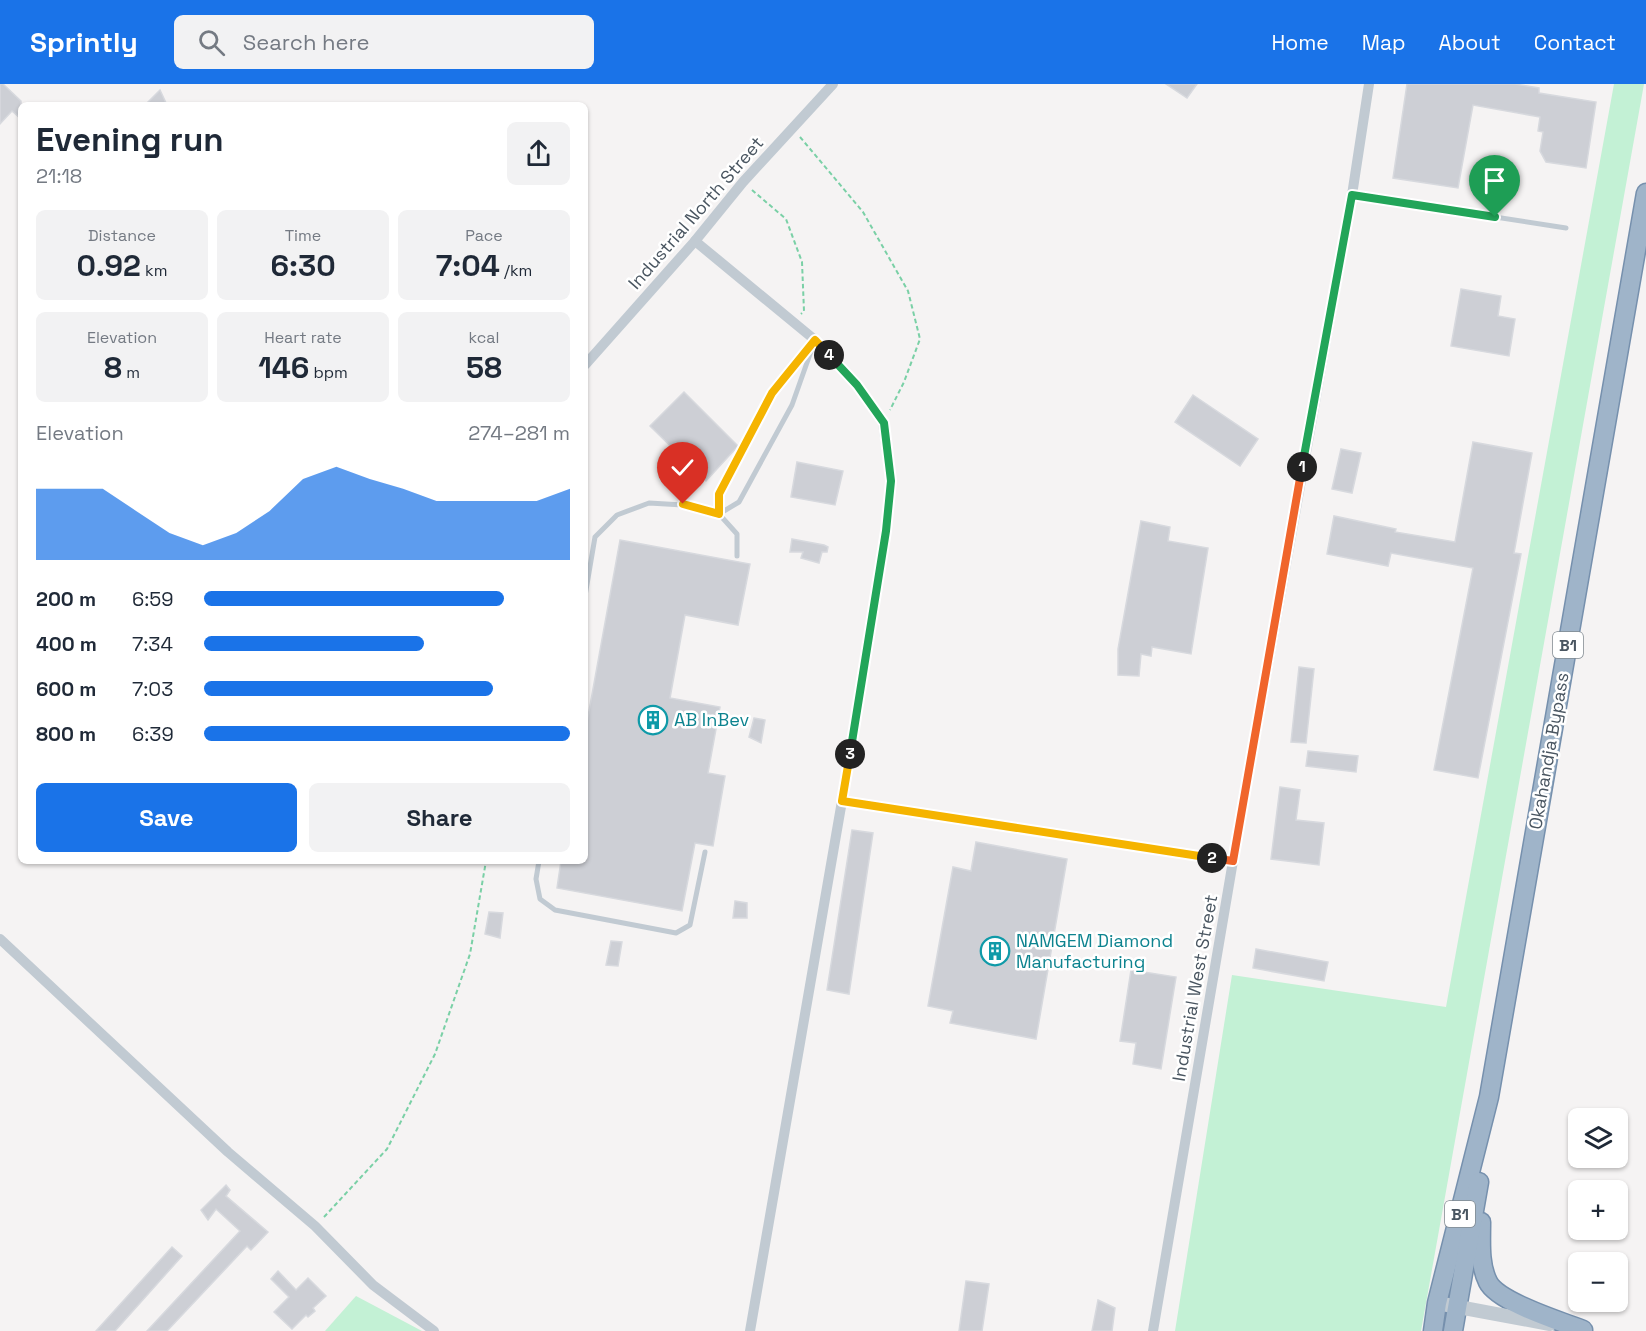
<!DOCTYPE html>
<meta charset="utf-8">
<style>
:root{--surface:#fff;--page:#f2f2f3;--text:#1f2937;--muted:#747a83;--accent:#1a73e8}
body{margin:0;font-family:"Space Grotesk",sans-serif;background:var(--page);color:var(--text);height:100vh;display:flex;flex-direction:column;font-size:22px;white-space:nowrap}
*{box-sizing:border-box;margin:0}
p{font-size:20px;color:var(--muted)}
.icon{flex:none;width:33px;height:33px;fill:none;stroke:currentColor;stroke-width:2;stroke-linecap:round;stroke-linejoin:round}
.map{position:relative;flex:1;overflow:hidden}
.details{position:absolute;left:18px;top:18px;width:570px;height:762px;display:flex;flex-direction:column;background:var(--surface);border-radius:9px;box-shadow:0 2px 4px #0004}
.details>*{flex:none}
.fabs{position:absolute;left:1568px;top:1024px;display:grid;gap:12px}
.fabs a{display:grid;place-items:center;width:60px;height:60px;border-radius:9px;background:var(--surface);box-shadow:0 2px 4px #0004;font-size:30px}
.pin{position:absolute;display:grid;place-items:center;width:51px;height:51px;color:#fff;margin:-62px -26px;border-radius:50% 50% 50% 0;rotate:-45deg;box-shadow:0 0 6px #0007}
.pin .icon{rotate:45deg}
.km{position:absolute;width:30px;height:30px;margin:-15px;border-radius:50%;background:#222;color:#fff;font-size:16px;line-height:30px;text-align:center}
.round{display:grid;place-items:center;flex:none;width:63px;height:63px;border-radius:9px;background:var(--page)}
.summary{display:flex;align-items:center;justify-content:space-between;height:102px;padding:0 18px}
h1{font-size:33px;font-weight:700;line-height:45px}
.figures{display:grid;grid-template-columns:repeat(3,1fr);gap:9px;height:102px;padding:6px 18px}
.figures div{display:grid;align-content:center;border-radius:9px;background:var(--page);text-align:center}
.figures b{font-size:30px;font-weight:700}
.figures small{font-size:16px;font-weight:400}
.figures p{font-size:16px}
.chart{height:168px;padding:12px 18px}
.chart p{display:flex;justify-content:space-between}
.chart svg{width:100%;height:108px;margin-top:6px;fill:var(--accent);opacity:.7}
.primary-button{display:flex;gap:12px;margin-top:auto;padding:12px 18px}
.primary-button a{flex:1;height:69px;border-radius:9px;background:var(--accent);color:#fff;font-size:24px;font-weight:700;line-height:69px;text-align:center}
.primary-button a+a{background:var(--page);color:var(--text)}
ul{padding:0 18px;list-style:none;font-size:20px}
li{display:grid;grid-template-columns:96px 72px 1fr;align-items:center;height:45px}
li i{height:15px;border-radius:8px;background:var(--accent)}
header{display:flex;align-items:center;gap:36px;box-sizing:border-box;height:84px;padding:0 30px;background:var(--accent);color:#fff}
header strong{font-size:28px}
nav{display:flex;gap:33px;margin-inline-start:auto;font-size:21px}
.search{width:420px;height:54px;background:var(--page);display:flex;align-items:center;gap:15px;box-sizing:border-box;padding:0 21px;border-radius:9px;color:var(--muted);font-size:22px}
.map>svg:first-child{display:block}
.green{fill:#c3f1d5}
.building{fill:#cdcfd5;stroke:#d7d9de;stroke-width:1.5}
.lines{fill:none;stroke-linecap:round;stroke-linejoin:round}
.trunk-casing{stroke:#7690ad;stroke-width:21}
.path{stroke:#7ad0a6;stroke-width:2;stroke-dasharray:4.5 3;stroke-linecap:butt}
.service{stroke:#c1cad2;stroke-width:5}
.minor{stroke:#c1cad2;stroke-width:10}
.tertiary{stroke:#c1cad2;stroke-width:14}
.trunk{stroke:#9fb4c9;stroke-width:18}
.split-1-casing{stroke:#fff;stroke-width:12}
.split-2-casing{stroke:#fff;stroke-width:12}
.split-3-casing{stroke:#fff;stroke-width:12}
.split-4-casing{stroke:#fff;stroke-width:12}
.split-5-casing{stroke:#fff;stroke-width:12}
.split-1{stroke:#22a559;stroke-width:8}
.split-2{stroke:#f0652b;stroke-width:8}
.split-3{stroke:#f5b400;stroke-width:8}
.split-4{stroke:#22a559;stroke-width:8}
.split-5{stroke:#f5b400;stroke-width:8}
.labels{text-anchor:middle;stroke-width:5;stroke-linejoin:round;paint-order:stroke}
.shield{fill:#fff;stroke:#808990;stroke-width:1.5}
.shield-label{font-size:16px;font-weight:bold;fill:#4a5661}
.street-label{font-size:18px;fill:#4a5661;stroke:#fff}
.culture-label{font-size:18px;fill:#0d838f;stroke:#fff;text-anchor:start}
</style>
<header>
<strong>Sprintly</strong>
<div class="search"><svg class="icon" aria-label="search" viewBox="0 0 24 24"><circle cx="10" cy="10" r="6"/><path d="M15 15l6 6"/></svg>Search here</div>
<nav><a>Home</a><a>Map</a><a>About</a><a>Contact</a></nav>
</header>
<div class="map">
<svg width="1646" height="1247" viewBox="0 0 1646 1247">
<rect width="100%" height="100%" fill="#f5f3f3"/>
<g class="green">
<polygon points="1614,0 1644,0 1421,1247 1175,1247 1232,891 1446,923"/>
<polygon points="356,1212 422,1247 325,1247"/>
</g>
<g class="building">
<polygon points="0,0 3,0 21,17 21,35 12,27 0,40"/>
<polygon points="1166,0 1197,0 1187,14"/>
<polygon points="1407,0 1515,0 1539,4 1539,9 1596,18 1586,84 1546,78 1540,67 1543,48 1538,47 1540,33 1473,21 1458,104 1393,94"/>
<polygon points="160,6 167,21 145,21"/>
<polygon points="1461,205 1501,212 1498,232 1515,235 1509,272 1451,262"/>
<polygon points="684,308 738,362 706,397 650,342"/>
<polygon points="1193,311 1258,355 1240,382 1175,338"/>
<polygon points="1473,358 1532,369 1514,469 1521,470 1478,694 1434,686 1473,484 1391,469 1388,482 1327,470 1334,432 1396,445 1395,448 1455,458"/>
<polygon points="1341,365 1361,369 1352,409 1332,405"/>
<polygon points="797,378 843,387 835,421 791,413"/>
<polygon points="1141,437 1170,443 1168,457 1208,464 1191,570 1152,563 1151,572 1141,570 1139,592 1118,591 1118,565"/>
<polygon points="792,455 824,461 828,463 827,468 822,468 819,479 801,474 803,468 790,468"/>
<polygon points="620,456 750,480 738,541 685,531 670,614 720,623 708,689 725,692 713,762 695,759 682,827 557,804 561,777 585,777 585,649"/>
<polygon points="1299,583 1314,585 1306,659 1291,658"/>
<polygon points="754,634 765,636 761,659 749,653"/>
<polygon points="1308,667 1358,672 1356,688 1306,682"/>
<polygon points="1280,703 1300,706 1296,736 1324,739 1319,781 1271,775"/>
<polygon points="852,746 873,749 849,910 827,906"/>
<polygon points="976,758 1067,775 1036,955 950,939 953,927 928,922 953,783 971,787"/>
<polygon points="735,817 747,819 747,834 733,834"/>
<polygon points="489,828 503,829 500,854 485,850"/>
<polygon points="611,857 622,858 618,882 606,881"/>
<polygon points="1256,865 1328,878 1324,897 1253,884"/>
<polygon points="1131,886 1176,893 1161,985 1133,980 1136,959 1120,957"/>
<polygon points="226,1101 230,1106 226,1112 268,1148 251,1166 247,1162 167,1247 147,1247 240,1147 216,1125 208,1136 201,1126"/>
<polygon points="172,1163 182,1172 115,1247 96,1247"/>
<polygon points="278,1187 296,1206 308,1194 326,1212 313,1224 315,1227 308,1233 306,1231 292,1245 274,1228 289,1213 271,1195"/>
<polygon points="966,1197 989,1200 982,1247 959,1247"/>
<polygon points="1098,1216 1115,1224 1112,1247 1092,1247"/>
</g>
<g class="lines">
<g class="trunk-casing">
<g id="trunk">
<path d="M1481,1138C1481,1158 1479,1180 1488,1198C1498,1218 1560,1237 1583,1246"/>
<polyline points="1433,1247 1437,1219 1489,1013 1646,109"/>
<polyline points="1453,1247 1479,1098"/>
</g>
</g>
<g class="path">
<polyline points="800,53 863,128 908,207 920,255 904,298 890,326"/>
<polyline points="752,106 786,135 802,178 804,227 801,230"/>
<polyline points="324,1133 387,1065 435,970 470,870 486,777"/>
</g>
<g class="service">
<polyline points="1352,111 1566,144"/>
<polygon points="815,256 792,321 739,418 719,430 719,410 772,309"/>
<polyline points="585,512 595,453 617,431 649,419 683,421 719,430 737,450 737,472"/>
<polyline points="539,777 536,795 540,815 555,826 676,849 690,841 705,768"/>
</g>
<g class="minor">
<polyline points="695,157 815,256 857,301 883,339 891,397 886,447 842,717 750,1247"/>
<polyline points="585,281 695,157 743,98 833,0"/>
<polyline points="842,717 1233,777"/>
<polyline points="0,855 228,1068 315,1142 373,1201 434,1247"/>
<polyline points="1153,1247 1233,777 1352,111 1369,0"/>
</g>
<polyline class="tertiary" points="1437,1219 1550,1240"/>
<use href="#trunk" class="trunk"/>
</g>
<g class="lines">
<g class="split-1-casing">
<polyline id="split-1" points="1302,383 1352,111 1495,133"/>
</g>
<g class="split-2-casing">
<polyline id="split-2" points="1212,774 1233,777 1302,383"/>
</g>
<g class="split-3-casing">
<polyline id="split-3" points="850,670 842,717 1212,774"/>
</g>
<g class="split-4-casing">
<polyline id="split-4" points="829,271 857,301 884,339 891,397 886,447 850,670"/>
</g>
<g class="split-5-casing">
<polyline id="split-5" points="683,420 719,430 719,410 772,309 815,256 829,271"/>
</g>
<use href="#split-1" class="split-1"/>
<use href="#split-2" class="split-2"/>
<use href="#split-3" class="split-3"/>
<use href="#split-4" class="split-4"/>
<use href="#split-5" class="split-5"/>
</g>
<defs>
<g id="building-ring" transform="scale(1.5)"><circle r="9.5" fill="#fff" stroke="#0f9aa8" stroke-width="1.5"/><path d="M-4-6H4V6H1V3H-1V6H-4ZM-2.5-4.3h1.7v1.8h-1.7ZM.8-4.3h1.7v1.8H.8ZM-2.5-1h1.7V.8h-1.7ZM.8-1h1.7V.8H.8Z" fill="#0f9aa8"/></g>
</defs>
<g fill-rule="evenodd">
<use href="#building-ring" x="653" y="636"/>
<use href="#building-ring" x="995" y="867"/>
</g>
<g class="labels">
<g class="shield">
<rect x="1553" y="548" width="30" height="26" rx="4.5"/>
<rect x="1445" y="1117" width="30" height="26" rx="4.5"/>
</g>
<g class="shield-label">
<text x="1568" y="567">B1</text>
<text x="1460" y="1136">B1</text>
</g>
<g class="street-label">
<text transform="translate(696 129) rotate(-49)" y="6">Industrial North Street</text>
<text transform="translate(1549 667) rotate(-80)" y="6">Okahandja Bypass</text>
<text transform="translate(1195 904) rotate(-80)" y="6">Industrial West Street</text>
</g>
<g class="culture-label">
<text x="674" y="642">AB InBev</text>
<text x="1016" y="863">NAMGEM Diamond<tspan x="1016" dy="21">Manufacturing</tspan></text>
</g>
</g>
</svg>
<div class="fabs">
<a><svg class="icon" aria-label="layers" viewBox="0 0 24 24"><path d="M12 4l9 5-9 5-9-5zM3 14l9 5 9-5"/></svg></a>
<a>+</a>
<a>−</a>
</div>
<div class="pin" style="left:1495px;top:133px;background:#1e9e55"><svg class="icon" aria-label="arrive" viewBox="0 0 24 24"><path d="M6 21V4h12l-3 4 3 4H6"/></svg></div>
<div class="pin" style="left:683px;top:420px;background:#d93025"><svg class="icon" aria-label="check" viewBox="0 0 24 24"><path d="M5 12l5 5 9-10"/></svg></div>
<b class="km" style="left:1302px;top:383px">1</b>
<b class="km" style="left:1212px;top:774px">2</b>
<b class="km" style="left:850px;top:670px">3</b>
<b class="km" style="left:829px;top:271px">4</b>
<section class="details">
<div class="summary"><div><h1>Evening run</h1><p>21:18</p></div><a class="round"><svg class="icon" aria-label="share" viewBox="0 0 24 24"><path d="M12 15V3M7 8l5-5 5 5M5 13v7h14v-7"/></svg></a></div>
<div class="figures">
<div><p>Distance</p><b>0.92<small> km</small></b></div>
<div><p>Time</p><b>6:30</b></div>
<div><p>Pace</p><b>7:04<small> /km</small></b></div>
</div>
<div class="figures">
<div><p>Elevation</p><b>8<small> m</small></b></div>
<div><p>Heart rate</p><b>146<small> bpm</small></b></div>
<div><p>kcal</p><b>58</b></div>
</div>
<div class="chart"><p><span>Elevation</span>274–281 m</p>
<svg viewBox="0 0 160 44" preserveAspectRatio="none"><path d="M0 44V15L10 15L20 15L30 24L40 33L50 38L60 33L70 24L80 11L90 6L100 11L110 15L120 20L130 20L140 20L150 20L160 15V44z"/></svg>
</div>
<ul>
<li><b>200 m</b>6:59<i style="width:82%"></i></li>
<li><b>400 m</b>7:34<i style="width:60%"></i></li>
<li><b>600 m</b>7:03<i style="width:79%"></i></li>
<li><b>800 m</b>6:39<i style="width:100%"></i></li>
</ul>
<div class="primary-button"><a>Save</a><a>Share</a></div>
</section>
</div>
